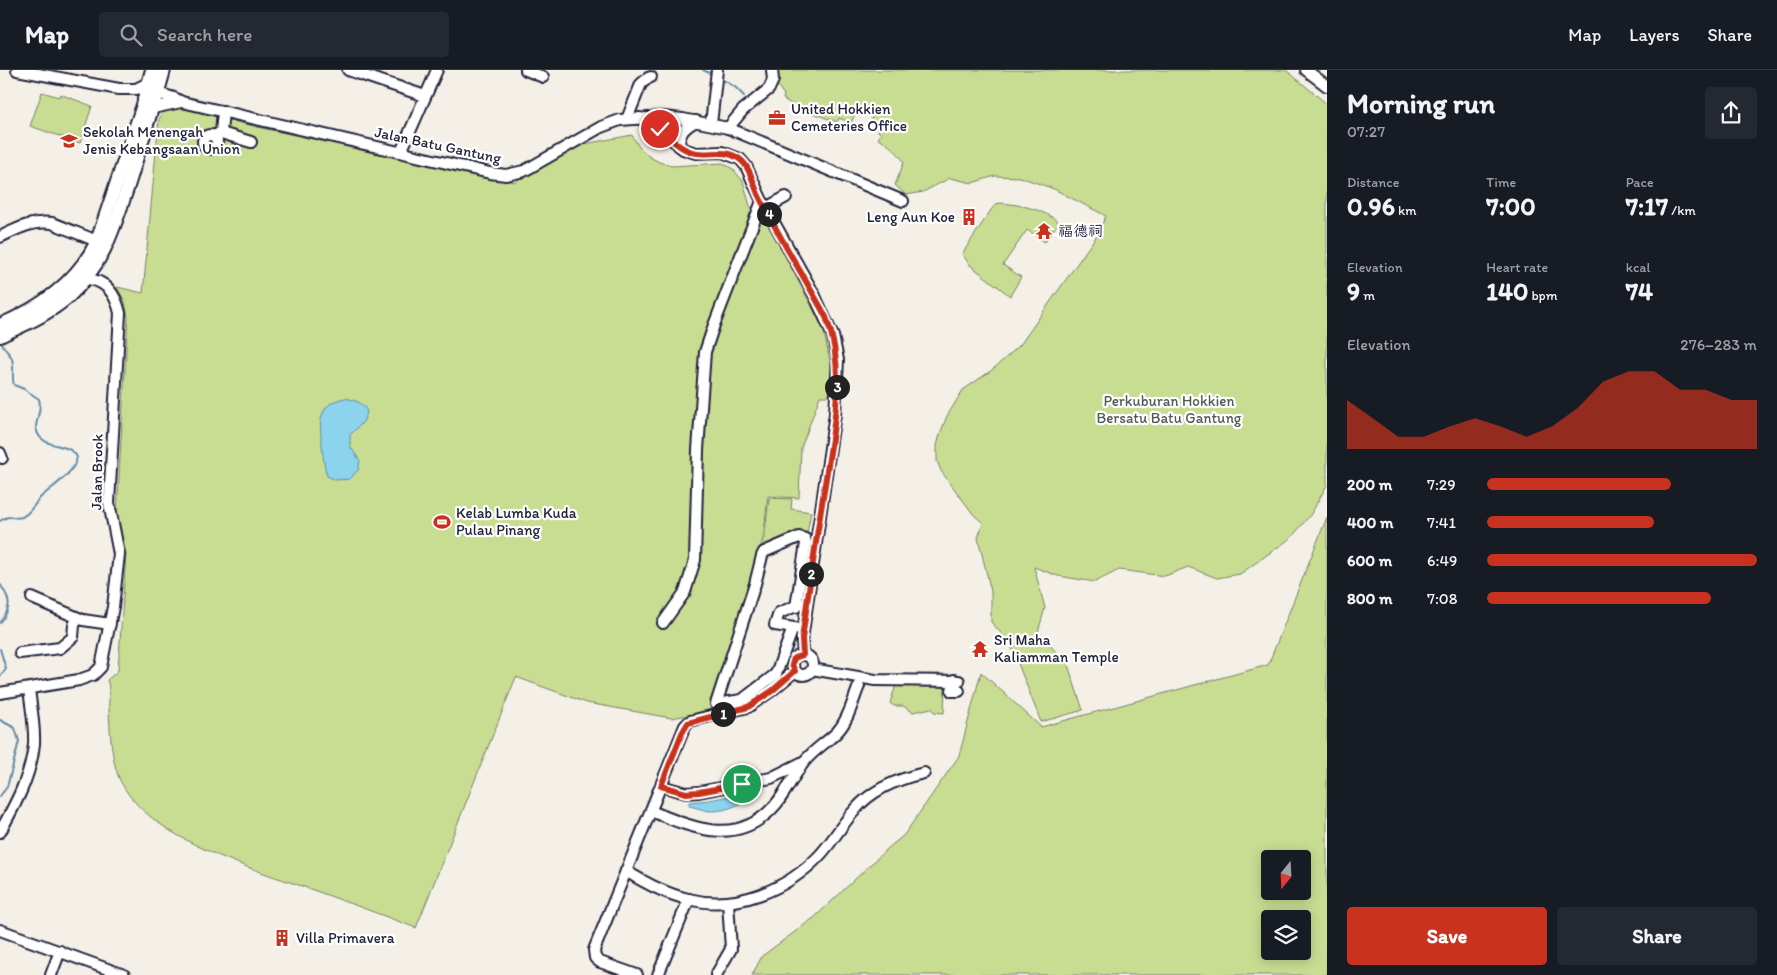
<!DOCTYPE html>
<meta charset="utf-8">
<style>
:root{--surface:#171b24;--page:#242831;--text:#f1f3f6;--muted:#9ea1a6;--line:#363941;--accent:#c8321e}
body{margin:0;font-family:Itim,"LXGW WenKai TC",sans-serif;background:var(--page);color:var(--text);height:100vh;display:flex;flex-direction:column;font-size:19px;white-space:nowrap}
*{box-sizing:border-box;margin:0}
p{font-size:16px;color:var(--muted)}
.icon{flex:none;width:28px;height:28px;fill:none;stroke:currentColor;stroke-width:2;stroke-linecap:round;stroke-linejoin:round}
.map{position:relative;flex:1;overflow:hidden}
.details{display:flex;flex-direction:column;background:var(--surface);width:450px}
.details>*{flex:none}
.needle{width:32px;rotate:198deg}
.controls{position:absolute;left:1261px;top:780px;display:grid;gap:10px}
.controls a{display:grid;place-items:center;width:50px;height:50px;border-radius:5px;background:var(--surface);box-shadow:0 2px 12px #0003;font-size:25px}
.pin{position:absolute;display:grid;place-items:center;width:42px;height:42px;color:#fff;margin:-21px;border:2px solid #fff;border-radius:50%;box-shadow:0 1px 5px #0007}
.km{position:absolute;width:25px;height:25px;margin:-12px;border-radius:50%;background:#222;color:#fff;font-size:14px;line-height:25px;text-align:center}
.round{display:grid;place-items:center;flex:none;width:52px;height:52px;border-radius:5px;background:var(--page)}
.summary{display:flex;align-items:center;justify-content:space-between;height:85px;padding:0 20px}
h1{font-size:28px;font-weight:700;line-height:38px}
.stats{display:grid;grid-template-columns:repeat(3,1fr);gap:8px;height:85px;padding:5px 20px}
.stats div{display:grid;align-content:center}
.stats b{font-size:25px;font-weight:700}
.stats small{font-size:14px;font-weight:400}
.stats p{font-size:14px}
.chart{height:140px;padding:10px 20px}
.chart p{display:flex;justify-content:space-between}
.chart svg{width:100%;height:90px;margin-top:5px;fill:var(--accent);opacity:.7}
.primary-button{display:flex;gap:10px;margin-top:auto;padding:10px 20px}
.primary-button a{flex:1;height:58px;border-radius:5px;background:var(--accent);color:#fff;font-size:20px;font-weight:700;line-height:58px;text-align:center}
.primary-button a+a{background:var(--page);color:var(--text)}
ul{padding:0 20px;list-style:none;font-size:16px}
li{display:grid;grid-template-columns:80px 60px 1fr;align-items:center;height:38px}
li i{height:12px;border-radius:6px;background:var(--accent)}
header{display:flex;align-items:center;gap:30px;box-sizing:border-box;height:70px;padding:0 25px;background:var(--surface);border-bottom:1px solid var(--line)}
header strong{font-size:24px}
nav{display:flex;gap:28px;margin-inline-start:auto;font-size:18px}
.search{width:350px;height:45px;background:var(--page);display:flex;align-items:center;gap:12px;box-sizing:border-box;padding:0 18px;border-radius:5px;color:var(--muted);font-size:19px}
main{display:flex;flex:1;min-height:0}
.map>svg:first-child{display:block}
.green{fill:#c8dd92;stroke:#758066;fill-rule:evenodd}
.water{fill:#8cd3ee;stroke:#628ca6}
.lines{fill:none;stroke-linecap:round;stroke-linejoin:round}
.stream{stroke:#628ca6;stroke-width:2}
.minor-casing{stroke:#22223b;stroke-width:14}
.major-casing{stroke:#22223b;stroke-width:16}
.highway-casing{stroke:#22223b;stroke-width:18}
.minor{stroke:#fff;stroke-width:10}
.major{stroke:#fff;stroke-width:12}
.highway{stroke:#fff;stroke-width:14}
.route-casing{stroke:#fff;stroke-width:10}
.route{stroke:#c8321e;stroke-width:6}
.labels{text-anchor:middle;stroke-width:4.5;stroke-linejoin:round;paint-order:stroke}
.poi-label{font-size:15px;fill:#22223b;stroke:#fff;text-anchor:start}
.street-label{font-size:15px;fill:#22223b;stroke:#fff}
.park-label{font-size:15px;fill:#545a55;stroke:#fff}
</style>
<header>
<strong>Map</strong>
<div class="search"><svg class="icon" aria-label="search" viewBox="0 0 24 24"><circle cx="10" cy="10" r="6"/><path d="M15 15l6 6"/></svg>Search here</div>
<nav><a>Map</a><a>Layers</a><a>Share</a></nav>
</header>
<main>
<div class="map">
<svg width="1327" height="905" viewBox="0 0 1327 905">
<rect width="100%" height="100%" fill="#f5f0e7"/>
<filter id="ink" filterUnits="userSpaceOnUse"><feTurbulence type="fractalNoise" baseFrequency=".02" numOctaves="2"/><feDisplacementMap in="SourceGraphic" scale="10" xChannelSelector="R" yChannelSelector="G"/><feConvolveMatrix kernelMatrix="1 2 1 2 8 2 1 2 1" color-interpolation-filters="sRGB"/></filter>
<g filter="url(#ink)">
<g class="green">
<path d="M774,0H1286L1327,34V415L1311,444L1291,468L1240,504L1217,508L1188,497L1165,506L1119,500L1095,512L1058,506L1034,497L1045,538L1038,562L1068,595L1083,640L1041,652L1010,573L991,552V521L978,468L983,453L974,445L941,401L937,391V376L940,364L947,346L963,320L992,300L1020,275L1095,168L1106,146L1054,119L1020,107L995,106L972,113L950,108L923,122L906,125L895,115L904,92C897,81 890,75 878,69L881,64L878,61L880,55L871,49L872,45L861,40L859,45L855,44L851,53L839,48L837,52L796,37L783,29L784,25L777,15Z"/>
<polygon points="42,22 59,27 60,24 92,36 80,73 30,56"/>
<path d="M178,37L257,57L514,112L579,75L632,65L639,77L650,87L659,92L672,96L723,93L733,99L743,111L750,136L769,155L823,258L831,296L829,326H820L801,378L799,428L768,426L764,462L753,516L712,641L671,648L587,633L516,607L416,858C382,845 347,832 313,820C254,799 146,769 119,708C111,689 110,660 109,640C108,629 111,621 107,610L118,601L126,484L117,442L128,247L125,232L117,217L143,223L159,49L166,39Z"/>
<path d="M1001,133C1023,135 1043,139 1060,153L1056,156L1045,172L1027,160L1003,195L1021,207L1010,226L970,195L962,184L991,140L996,134Z"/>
<polygon points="769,428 792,429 791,439 811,442 807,463 802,462 763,480"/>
<path d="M1327,447V905H752L762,886L815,847L887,779L904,765L959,686L981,602L1041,657L1268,595ZM1270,789H1302V821H1270ZM1270,849H1302V881H1270Z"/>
<polygon points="896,615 945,616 944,643 934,642 932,638 913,642 903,636 894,636 890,633"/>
</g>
<g class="water">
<path d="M345,328C355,330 365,333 367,343L363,352L350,365V376L360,391L358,400L350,409L336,410L327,406C324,396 323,385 322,375C319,352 318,333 345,328Z"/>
<path d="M761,720C747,732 728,742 709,741C702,740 695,737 689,736V732L709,730Z"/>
</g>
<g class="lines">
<g class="stream">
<polyline points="703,0 714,5"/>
<polyline points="720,8 735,17 744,26"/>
<path d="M0,451C11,443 12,450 22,447C30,444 35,433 41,427C52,417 75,403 77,387C69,372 46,379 38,364C32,353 43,343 39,329L24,319L14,315C11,307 15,298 12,289C10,283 3,279 1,271"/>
<path d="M0,514C11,530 12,537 0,553"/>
<polyline points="0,579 6,599 0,606"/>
<polyline points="0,650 15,658 19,671 13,695 7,717 0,726"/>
</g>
<g class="minor-casing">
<g id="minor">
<polyline points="17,0 119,19 136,19 150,12"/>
<polyline points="348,0 425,26"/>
<polyline points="526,0 543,7"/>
<polyline points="1306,0 1327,16"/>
<polyline points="151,21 174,28 182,32 490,103 506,105 524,101 601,57 620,50 662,47 683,49 728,58 903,131"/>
<polyline points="153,38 181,32"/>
<polyline points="639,48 660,59 675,72"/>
<polyline points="671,48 673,69 683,79 696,83 722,82 740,89 746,96 762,131 815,226 833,266 838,290 835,344 802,569 803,585"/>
<polyline points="627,49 641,14 648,8 651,7"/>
<polyline points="711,54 717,0"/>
<polyline points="728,58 743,40 769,19 773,10 772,0"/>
<polyline points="221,63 223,41"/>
<circle cx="210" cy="72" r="7"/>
<polyline points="213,66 221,63 251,72"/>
<path d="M679,76C679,62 685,57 696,51"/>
<polyline points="401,82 437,0"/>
<polyline points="766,138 786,127"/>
<path d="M0,167C17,159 33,150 52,153L97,171"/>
<polyline points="0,383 2,388"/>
<polyline points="32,528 83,550 110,554"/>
<polyline points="663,553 685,522 695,490 698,380 705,282 714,255 762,131"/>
<polyline points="793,558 776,604 742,630 716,634 755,514 762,486 764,482 799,467 805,469 806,473 796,537"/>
<polyline points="800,559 775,555 779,543 801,534"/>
<polyline points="20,583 60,578 73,567 74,555 78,548"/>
<circle cx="803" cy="595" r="10"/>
<polyline points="812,599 875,610 959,611"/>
<polyline points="954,610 952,621 959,621"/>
<path d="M0,623L79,610L93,605L101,597L113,537L119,484L109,433L120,243C116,225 106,209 85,209"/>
<polyline points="661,716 686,723 699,722 771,708 803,692"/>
<path d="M651,741C695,759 740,778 777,733C787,720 794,705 804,692C814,679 828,672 838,661C849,649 853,630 859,616"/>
<path d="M0,762C15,735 31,706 34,674C35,656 31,637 29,619"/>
<path d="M626,801C645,813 666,824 688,829C736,841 787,820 820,785C833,771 842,754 855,740C872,719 898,709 924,703"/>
<polyline points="0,860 124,905"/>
<polyline points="51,905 60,881"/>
<polyline points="637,905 600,892 595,888 594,880 685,656 690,651 748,637 771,621 795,601"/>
<polyline points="658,905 689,829"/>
<polyline points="716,905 731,879 728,832"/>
</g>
</g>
<g class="major-casing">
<g id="major">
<path d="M0,255C40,238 78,211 97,171L145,29"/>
<path d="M0,266C23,255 47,245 67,228C103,196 113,161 128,116C137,88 145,60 154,32"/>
</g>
</g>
<g class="highway-casing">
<g id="highway">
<polyline points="145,29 153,0"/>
<polyline points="154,32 163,0"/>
</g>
</g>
<use href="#minor" class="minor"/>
<use href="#major" class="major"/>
<use href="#highway" class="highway"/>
</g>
</g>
<g class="lines" filter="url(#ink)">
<g class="route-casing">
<path id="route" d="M660,59C671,69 682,81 697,83C712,85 724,79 738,88C749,94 753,112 758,124C778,166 804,206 826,247C848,304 832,363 824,421C816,470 809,519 802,569L803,585L794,588L792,595L795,601L772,621L748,637L688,653L682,663L661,716L686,723L699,722L742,714"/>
</g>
<use href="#route" class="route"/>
</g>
<defs>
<g id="office-bare" transform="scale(1.35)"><path d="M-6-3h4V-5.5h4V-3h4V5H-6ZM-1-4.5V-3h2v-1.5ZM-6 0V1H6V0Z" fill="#c8321e" stroke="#fff" stroke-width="2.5" paint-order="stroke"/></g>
<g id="school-bare" transform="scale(1.35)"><path d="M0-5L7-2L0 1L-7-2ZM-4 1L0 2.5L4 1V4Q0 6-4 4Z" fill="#c8321e" stroke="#fff" stroke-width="2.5" paint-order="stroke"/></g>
<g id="building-bare" transform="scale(1.35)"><path d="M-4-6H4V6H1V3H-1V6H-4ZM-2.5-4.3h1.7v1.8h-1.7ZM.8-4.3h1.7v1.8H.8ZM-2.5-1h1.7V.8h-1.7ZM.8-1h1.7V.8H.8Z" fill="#c8321e" stroke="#fff" stroke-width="2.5" paint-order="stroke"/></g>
<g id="temple-bare" transform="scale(1.35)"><path d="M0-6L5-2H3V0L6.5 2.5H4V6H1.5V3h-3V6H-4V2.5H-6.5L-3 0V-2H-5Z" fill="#c8321e" stroke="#fff" stroke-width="2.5" paint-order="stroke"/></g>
<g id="stadium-bare" transform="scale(1.35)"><path d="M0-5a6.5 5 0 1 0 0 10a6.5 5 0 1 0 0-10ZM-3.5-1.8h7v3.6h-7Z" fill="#c8321e" stroke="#fff" stroke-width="2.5" paint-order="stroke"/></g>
</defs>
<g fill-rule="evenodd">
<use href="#office-bare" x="777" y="48"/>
<use href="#school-bare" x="69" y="71"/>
<use href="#building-bare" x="969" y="147"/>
<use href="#temple-bare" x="1044" y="161"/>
<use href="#stadium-bare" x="442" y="452"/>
<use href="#temple-bare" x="980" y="579"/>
<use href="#building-bare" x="282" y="868"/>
</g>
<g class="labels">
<g class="poi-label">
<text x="791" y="44">United Hokkien<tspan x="791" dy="17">Cemeteries Office</tspan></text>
<text x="83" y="67">Sekolah Menengah<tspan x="83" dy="17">Jenis Kebangsaan Union</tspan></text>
<text x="955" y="152" text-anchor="end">Leng Aun Koe</text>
<text x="1058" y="166">福德祠</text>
<text x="456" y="448">Kelab Lumba Kuda<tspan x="456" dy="17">Pulau Pinang</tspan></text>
<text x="994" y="575">Sri Maha<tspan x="994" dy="17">Kaliamman Temple</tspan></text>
<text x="296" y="873">Villa Primavera</text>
</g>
<g class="street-label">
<text transform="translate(438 75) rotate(12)" y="5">Jalan Batu Gantung</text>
<text transform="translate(97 402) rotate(-89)" y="5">Jalan Brook</text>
</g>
<g class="park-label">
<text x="1169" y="336">Perkuburan Hokkien<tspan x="1169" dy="17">Bersatu Batu Gantung</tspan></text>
</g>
</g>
</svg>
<div class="controls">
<a><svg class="needle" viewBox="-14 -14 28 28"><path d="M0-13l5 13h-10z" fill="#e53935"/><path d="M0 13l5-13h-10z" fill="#9ea1a6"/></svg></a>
<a><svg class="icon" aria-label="layers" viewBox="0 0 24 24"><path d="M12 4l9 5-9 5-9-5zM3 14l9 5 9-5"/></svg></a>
</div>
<div class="pin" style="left:742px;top:714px;background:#1e9e55"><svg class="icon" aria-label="arrive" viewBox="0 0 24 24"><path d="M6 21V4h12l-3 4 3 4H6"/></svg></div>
<div class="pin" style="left:660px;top:59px;background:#d93025"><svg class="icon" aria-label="check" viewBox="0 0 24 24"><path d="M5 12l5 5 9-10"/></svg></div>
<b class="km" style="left:723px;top:644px">1</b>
<b class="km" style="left:811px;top:504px">2</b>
<b class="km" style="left:837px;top:317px">3</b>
<b class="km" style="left:769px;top:144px">4</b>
</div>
<section class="details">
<div class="summary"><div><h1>Morning run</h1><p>07:27</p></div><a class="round"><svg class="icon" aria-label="share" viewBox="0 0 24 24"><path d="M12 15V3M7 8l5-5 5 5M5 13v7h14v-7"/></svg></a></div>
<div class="stats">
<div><p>Distance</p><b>0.96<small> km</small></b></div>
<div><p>Time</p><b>7:00</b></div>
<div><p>Pace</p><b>7:17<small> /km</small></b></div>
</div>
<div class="stats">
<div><p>Elevation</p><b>9<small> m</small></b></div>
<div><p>Heart rate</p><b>140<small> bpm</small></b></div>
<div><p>kcal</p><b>74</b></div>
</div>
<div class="chart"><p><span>Elevation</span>276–283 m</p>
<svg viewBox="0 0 160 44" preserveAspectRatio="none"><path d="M0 44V20L10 29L20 38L30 38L40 33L50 29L60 33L70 38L80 33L90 24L100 11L110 6L120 6L130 15L140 15L150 20L160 20V44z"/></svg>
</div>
<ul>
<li><b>200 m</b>7:29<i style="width:68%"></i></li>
<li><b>400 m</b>7:41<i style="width:62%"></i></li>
<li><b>600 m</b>6:49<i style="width:100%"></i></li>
<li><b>800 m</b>7:08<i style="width:83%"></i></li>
</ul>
<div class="primary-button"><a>Save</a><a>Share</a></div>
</section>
</main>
